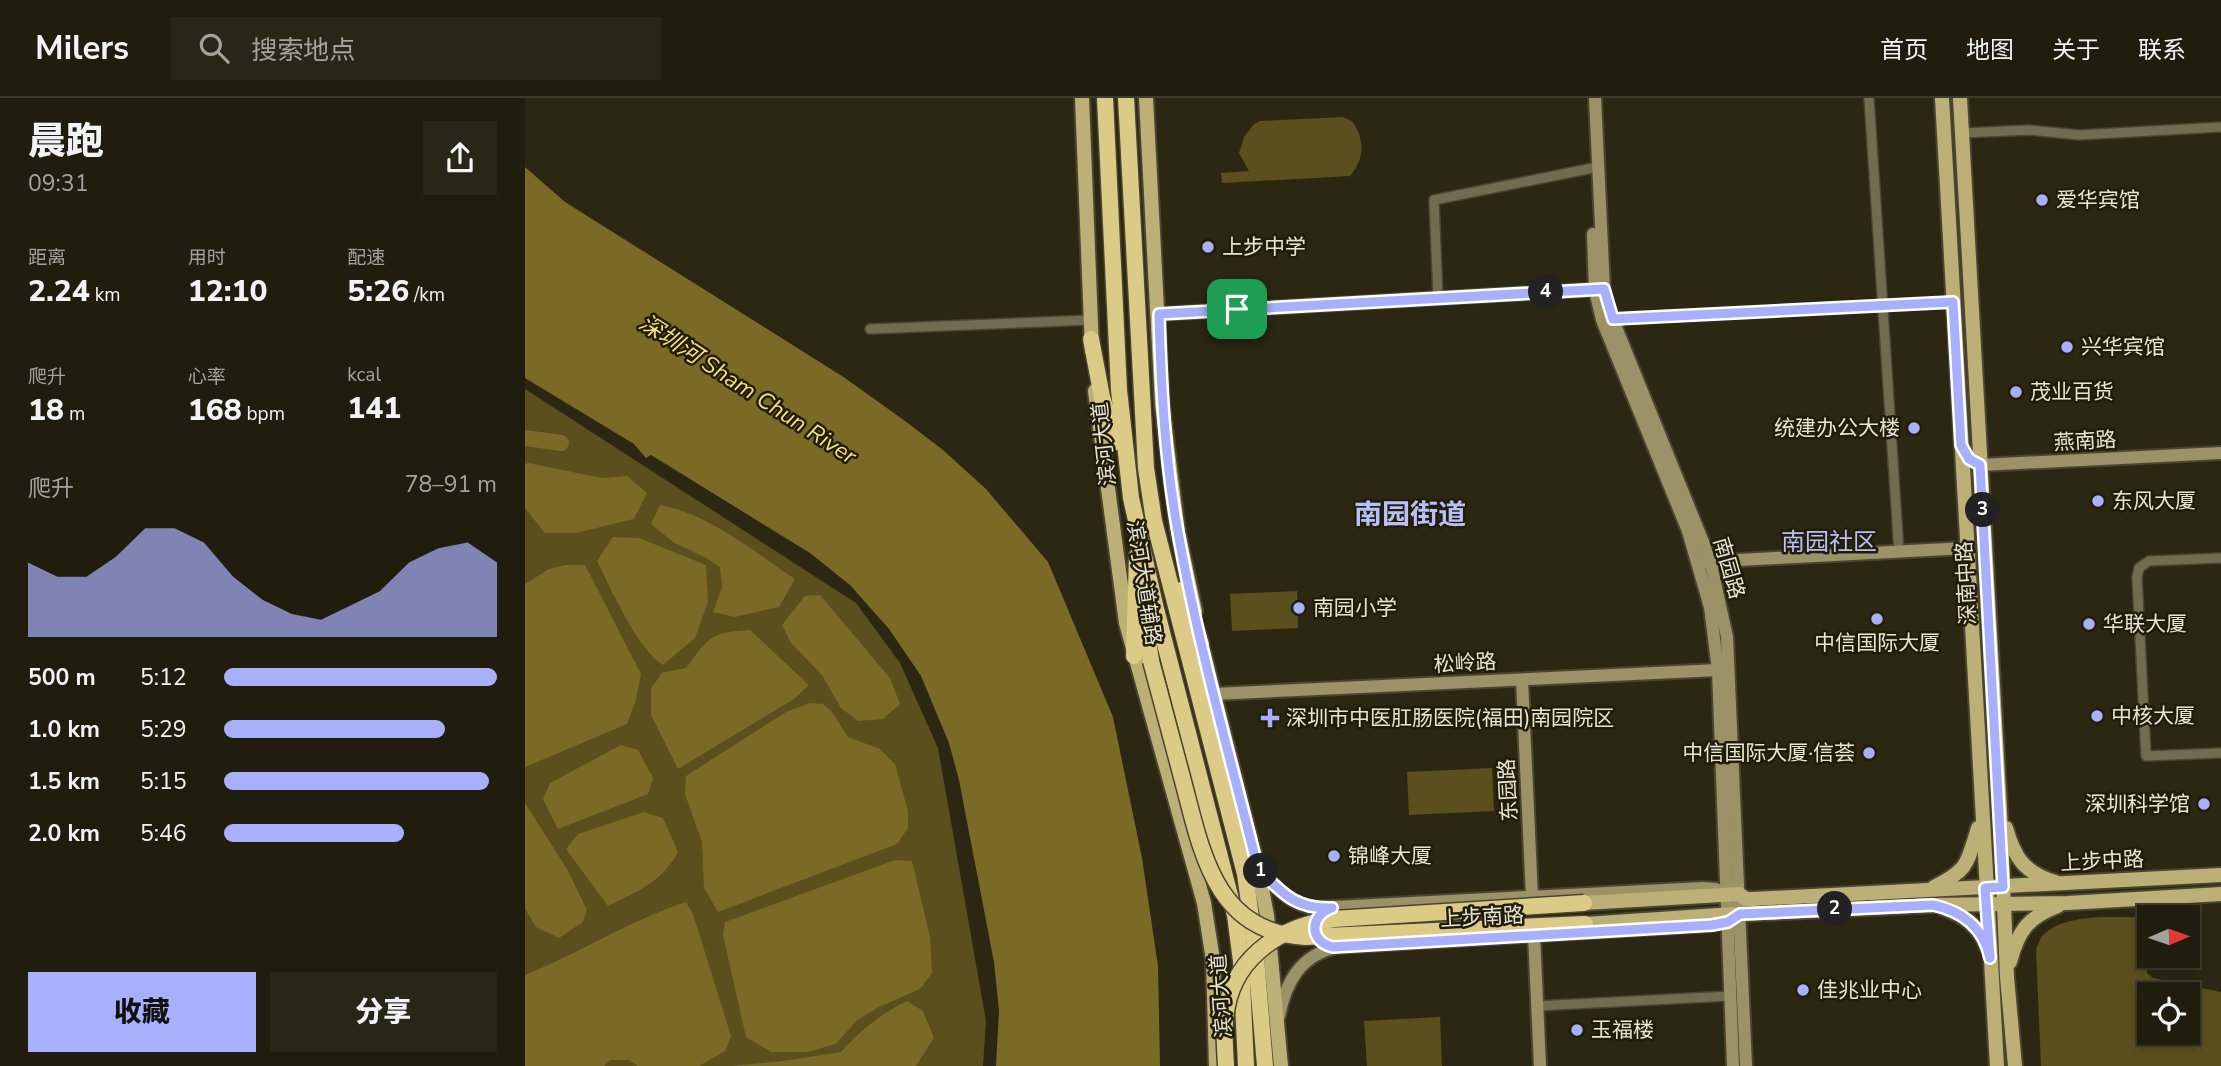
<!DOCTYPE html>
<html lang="zh">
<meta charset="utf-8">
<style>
:root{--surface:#201d0e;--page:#282617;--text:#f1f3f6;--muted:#a2a29e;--line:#3d3b2e;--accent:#a8b0fc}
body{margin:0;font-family:"Nunito Sans","Noto Sans SC",sans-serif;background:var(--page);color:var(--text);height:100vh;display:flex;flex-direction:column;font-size:26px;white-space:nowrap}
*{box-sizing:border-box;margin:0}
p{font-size:23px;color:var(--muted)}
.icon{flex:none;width:38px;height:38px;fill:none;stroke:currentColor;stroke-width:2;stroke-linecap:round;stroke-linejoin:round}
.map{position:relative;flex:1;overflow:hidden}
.sheet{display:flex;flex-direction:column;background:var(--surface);width:525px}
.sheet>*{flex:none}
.needle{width:46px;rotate:88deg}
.fabs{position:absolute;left:1612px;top:807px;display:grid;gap:14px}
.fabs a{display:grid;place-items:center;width:63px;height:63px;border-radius:0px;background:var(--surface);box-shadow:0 4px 10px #0003,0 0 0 2px var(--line);font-size:35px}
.pin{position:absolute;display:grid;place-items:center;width:60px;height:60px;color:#fff;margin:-30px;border-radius:14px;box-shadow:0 4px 10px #0006}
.km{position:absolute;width:35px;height:35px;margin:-18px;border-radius:50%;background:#222;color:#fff;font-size:19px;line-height:35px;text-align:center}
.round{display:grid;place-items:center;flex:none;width:74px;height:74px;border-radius:0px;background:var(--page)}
.head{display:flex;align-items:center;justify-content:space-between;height:119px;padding:0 28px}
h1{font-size:38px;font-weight:800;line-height:52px}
.stats{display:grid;grid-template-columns:repeat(3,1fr);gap:10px;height:119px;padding:7px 28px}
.stats div{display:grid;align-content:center}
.stats b{font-size:30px;font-weight:800}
.stats small{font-size:19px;font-weight:400}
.stats p{font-size:19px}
.chart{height:196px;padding:14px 28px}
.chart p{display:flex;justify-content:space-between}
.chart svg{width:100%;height:126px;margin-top:7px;fill:var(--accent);opacity:.7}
.button{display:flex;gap:14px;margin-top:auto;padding:14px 28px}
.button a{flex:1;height:80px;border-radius:0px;background:var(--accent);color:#111;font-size:28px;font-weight:800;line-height:80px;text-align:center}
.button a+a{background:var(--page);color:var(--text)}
ul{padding:0 28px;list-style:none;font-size:23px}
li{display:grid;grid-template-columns:112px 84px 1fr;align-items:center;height:52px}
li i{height:18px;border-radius:9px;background:var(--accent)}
header{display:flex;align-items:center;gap:42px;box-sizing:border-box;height:98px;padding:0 35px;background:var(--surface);border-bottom:2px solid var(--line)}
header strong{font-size:33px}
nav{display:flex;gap:38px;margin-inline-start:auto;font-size:24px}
.search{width:490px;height:63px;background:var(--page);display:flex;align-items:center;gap:18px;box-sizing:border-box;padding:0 24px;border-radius:0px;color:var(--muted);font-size:26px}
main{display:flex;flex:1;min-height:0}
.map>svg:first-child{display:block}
.green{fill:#5b4f1d;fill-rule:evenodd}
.water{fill:#7a6a25}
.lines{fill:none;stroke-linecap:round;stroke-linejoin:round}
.river{stroke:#7a6a25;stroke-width:16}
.street-casing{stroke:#494532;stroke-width:12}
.secondary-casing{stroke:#494532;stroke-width:16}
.primary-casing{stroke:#494532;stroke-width:18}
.highway-casing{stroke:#494532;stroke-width:19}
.street{stroke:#726b50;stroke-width:9}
.secondary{stroke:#9c9267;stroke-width:12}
.primary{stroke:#bdb077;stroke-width:14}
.highway{stroke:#dbcb86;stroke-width:16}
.highway-bridge-casing{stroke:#494532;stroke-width:19;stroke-linecap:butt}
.highway-bridge{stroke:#dbcb86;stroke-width:16}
.route-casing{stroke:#fff;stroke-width:14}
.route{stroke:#a8b0fc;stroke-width:9}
.poi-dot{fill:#a8b0fc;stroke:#221d09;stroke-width:2.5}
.labels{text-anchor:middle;stroke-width:5;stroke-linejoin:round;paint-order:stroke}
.poi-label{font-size:21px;fill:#e7e4d7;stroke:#221d09;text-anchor:start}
.street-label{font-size:21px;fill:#e7e4d7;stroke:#221d09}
.water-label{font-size:23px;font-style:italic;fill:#f5de7d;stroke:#221d09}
.quarter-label{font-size:24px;fill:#b9c0f9;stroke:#221d09}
.district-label{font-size:28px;font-weight:bold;fill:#b9c0f9;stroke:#221d09}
</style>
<header>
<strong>Milers</strong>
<div class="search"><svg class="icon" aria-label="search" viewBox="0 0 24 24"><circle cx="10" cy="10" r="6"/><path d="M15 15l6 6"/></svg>搜索地点</div>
<nav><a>首页</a><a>地图</a><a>关于</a><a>联系</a></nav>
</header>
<main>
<section class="sheet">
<div class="head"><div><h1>晨跑</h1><p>09:31</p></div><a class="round"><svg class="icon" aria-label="share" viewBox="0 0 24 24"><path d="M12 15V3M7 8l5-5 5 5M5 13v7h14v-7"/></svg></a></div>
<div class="stats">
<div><p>距离</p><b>2.24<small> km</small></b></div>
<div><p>用时</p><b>12:10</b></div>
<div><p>配速</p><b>5:26<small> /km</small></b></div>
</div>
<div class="stats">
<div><p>爬升</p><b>18<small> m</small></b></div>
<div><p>心率</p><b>168<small> bpm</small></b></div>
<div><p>kcal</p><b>141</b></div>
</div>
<div class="chart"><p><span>爬升</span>78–91 m</p>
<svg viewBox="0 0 160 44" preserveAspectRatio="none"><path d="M0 44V18L10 23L20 23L30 16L40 6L50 6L60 11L70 23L80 31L90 36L100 38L110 33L120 28L130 18L140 13L150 11L160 18V44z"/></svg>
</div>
<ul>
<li><b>500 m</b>5:12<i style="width:100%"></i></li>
<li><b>1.0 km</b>5:29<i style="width:81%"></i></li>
<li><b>1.5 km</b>5:15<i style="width:97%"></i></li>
<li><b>2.0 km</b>5:46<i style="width:66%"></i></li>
</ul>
<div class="button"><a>收藏</a><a>分享</a></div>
</section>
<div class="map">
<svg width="1696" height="968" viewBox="0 0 1696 968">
<rect width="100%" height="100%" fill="#2b2713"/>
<g class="green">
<path d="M818,19L827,23C840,42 840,60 825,78L697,85L696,75L724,73L714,55L719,39L729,26L735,23Z"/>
<polygon points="0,291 331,505 375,565 413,650 461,923 458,968 0,968"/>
<polygon points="772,493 773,530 707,533 705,496"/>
<polygon points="967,670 969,713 884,717 882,674"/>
<path d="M1619,819L1622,875L1628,880L1696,894V968H1516L1511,851C1513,847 1515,840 1518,837C1542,814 1589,820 1619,819ZM1624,896H1662V934H1624Z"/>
<polygon points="915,919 917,968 842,968 839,923"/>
</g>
<g class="water">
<polygon points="0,69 40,104 320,280 380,323 418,352 461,391 523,464 588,619 617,760 633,868 635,968 471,968 474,913 469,864 434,682 424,645 396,578 364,531 325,487 285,455 126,357 121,360 109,346 0,280"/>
<polygon points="3,365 77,380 102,378 122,395 109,421 51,435 20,435 0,410 0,366"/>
<path d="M135,407C185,416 229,454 270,481L254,509L210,519L188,514L197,489L195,469L181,460L148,444L126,426Z"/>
<path d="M88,439L114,440L181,467L183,504L170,540L138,567C113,552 86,491 72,463Z"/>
<polygon points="40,467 60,467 116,576 111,602 102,626 0,669 0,486 24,471"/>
<polygon points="295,497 365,580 375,606 358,621 333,623 316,610 297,577 266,545 257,527 280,498"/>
<path d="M225,532L284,587L269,601L153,671L126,617V590L137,575L161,570C184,539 186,534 225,532Z"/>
<polygon points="285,605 298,606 307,614 323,639 355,651 370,666 383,713 383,730 372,746 193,814 179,790 177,744 160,696 161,678 261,614"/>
<polygon points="96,647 113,652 128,680 123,696 33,731 18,701 25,685"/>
<polygon points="0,705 42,771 62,812 58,824 34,840 11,829 0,811"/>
<path d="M119,714L138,720L153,754C138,783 112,794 83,808L41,751L53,736Z"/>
<polygon points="370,762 387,763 405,839 407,875 395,891 354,909 332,922 311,946 283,954 246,954 221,939 198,837 200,824"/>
<path d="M161,804L168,816L206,938L200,953L174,968H113L104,962H85L79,968H0V877C55,855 105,822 161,804Z"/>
<path d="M382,903L398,913L409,940L391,968H205L258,963L316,954C337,931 354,917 382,903Z"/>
</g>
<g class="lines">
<polyline class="river" points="0,340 36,345"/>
<g class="street-casing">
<g id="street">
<polyline points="1344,0 1374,454"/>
<polyline points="1437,35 1504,32 1554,37 1696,29"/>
<polyline points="913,200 909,102 1073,69"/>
<polyline points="1088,221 1428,204"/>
<polyline points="345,231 565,222"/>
<polyline points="1696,460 1624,463 1614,470 1612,479 1621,658 1696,655"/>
<polyline points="1011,908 1205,898"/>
</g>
</g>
<g class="secondary-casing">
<g id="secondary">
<polyline points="1070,0 1079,191 1082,207 1178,444 1187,471 1202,539 1221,968"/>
<polyline points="1068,136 1070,192 1077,222 1163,433 1185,509 1193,572 1208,968"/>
<polyline points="633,216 1078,191"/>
<polyline points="1436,347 1444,361 1455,367 1696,355"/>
<polyline points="1177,464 1441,450"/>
<polyline points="997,582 1007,799"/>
<polyline points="689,596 1193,572"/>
<path d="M733,771C750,788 765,807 790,810L1178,790L1191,791L1201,796"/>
<polyline points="1009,837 1015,968"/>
<path d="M754,918C761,883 776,857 812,849L1187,827L1203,824L1209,820"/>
</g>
</g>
<g class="primary-casing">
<g id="primary">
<polyline points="557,0 567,252"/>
<polyline points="621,0 637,307 653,434 670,513"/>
<polyline points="1417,0 1472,968"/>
<polyline points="1435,0 1475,711 1482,879 1490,968"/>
<polyline points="570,293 601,525 679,805 688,862 691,968"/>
<polyline points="674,537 733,771 742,817 756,968"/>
<path d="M1481,730C1490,761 1499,774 1530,784"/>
<path d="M1409,789C1444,772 1442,765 1453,730"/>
<polyline points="1059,805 1214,796 1221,801 1228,801 1696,777"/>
<path d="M1419,810C1439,817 1455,829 1462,849"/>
<polyline points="1060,826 1194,817 1407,807 1543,805 1696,796"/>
<path d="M1485,864C1493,833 1503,819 1533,808"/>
</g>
</g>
<g class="highway-casing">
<g id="highway">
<polyline points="580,0 594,292 606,400 630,507 710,817 716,863 721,968"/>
<polyline points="601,0 621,370 629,423 720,776 730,848 740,968"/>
<polyline points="566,241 577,299 591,344"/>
<polyline points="656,492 676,546"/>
<polyline points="616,495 626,563"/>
<polyline points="609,558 612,458"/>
</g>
</g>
<use href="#street" class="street"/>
<use href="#secondary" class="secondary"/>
<use href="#primary" class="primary"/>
<use href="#highway" class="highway"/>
<g class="highway-bridge-casing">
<g id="highway-bridge">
<path d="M626,563C637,603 647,643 658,683C677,755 690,834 780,839L1060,826"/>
<path d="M701,968C700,948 698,928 702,908C712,856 760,827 809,821L1059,805"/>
</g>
</g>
<use href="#highway-bridge" class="highway-bridge"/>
</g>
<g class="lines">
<g class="route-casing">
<path id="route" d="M1079,191L1088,221L1428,204L1436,347L1444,361L1455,367L1478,789L1460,790L1465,860C1459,830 1437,813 1408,807L1215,816L1203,824L1187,827L808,849C784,844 784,817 807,810C770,811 757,795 733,771C705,659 673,547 653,434C640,362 636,289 634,216Z"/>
</g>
<use href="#route" class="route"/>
</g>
<g class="poi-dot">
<circle cx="1517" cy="102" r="7"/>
<circle cx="683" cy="149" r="7"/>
<circle cx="1542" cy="249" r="7"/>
<circle cx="1491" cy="294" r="7"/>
<circle cx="1389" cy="330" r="7"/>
<circle cx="1573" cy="403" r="7"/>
<circle cx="774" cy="510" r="7"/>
<circle cx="1352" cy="521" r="7"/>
<circle cx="1564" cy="526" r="7"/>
<circle cx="1572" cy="618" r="7"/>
<path d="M741.5 609.5h7v7h7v7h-7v7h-7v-7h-7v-7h7z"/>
<circle cx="1344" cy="655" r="7"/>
<circle cx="1679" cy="706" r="7"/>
<circle cx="809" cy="758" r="7"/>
<circle cx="1278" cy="892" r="7"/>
<circle cx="1052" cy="932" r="7"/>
</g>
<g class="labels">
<g class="poi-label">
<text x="1531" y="109">爱华宾馆</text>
<text x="697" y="156">上步中学</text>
<text x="1556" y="256">兴华宾馆</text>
<text x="1505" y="301">茂业百货</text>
<text x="1375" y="337" text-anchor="end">统建办公大楼</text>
<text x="1587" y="410">东风大厦</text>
<text x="788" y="517">南园小学</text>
<text x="1578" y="533">华联大厦</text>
<text x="1352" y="552" text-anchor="middle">中信国际大厦</text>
<text x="1586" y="625">中核大厦</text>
<text x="761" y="627">深圳市中医肛肠医院(福田)南园院区</text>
<text x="1330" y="662" text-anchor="end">中信国际大厦·信荟</text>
<text x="1665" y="713" text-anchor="end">深圳科学馆</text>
<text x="823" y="765">锦峰大厦</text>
<text x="1292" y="899">佳兆业中心</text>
<text x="1066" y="939">玉福楼</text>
</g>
<g class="street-label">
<text transform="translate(1560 343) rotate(-3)" y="7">燕南路</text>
<text transform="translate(579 346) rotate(-96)" y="7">滨河大道</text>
<text transform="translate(1204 470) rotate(74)" y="7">南园路</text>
<text transform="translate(619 485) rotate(81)" y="7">滨河大道辅路</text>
<text transform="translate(1441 485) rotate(-93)" y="7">深南中路</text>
<text transform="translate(940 565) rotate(-3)" y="7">松岭路</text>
<text transform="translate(983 692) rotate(-93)" y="7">东园路</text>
<text transform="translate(1577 763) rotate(-3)" y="7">上步中路</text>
<text transform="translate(957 819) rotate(-3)" y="7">上步南路</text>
<text transform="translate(696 898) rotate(-94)" y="7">滨河大道</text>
</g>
<g class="water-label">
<text transform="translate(223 291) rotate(33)" y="8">深圳河 Sham Chun River</text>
</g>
<g class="quarter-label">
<text x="1304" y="452">南园社区</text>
</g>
<g class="district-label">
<text x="885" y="426">南园街道</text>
</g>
</g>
</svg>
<div class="fabs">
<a><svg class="needle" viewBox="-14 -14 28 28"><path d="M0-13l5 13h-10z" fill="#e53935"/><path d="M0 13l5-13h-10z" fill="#a2a29e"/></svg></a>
<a><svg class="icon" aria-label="locate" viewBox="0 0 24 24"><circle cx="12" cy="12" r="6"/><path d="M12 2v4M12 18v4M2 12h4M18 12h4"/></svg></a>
</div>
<div class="pin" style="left:712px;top:211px;background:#1e9e55"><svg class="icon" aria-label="arrive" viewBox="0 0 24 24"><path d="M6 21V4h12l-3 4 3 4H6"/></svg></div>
<b class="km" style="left:736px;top:773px">1</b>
<b class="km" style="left:1310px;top:811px">2</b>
<b class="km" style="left:1458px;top:412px">3</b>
<b class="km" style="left:1021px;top:194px">4</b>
</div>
</main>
